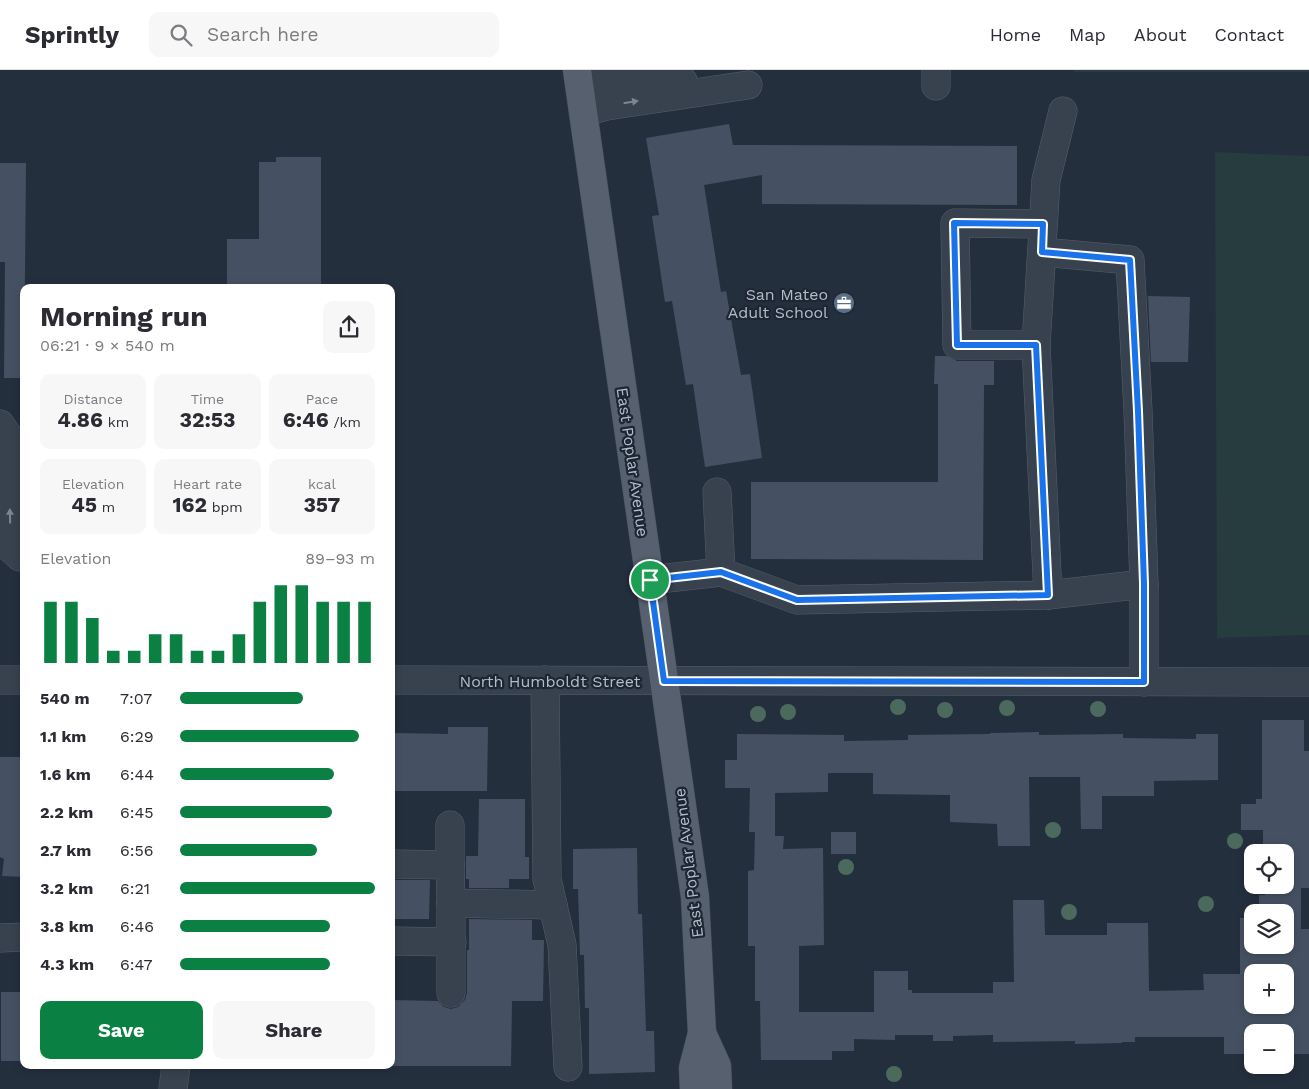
<!DOCTYPE html>
<meta charset="utf-8">
<style>
:root{--surface:#fff;--page:#f7f7f7;--text:#2b2b33;--muted:#7c7c81;--line:#e1e1e2;--accent:#0b8043}
body{margin:0;font-family:"Work Sans",sans-serif;background:var(--page);color:var(--text);height:100vh;display:flex;flex-direction:column;font-size:19px;white-space:nowrap}
*{box-sizing:border-box;margin:0}
p{font-size:16px;color:var(--muted)}
.icon{flex:none;width:28px;height:28px;fill:none;stroke:currentColor;stroke-width:2;stroke-linecap:round;stroke-linejoin:round}
.map{position:relative;flex:1;overflow:hidden}
.drawer{position:absolute;left:20px;top:214px;width:375px;height:785px;display:flex;flex-direction:column;background:var(--surface);border-radius:10px;box-shadow:0 2px 8px #0003}
.drawer>*{flex:none}
.fabs{position:absolute;left:1244px;top:774px;display:grid;gap:10px}
.fabs a{display:grid;place-items:center;width:50px;height:50px;border-radius:10px;background:var(--surface);box-shadow:0 2px 8px #0003;font-size:25px}
.pin{position:absolute;display:grid;place-items:center;width:42px;height:42px;color:#fff;margin:-21px;border:2px solid #fff;border-radius:50%;box-shadow:0 1px 5px #0007}
.round{display:grid;place-items:center;flex:none;width:52px;height:52px;border-radius:10px;background:var(--page)}
.head{display:flex;align-items:center;justify-content:space-between;height:85px;padding:0 20px}
h1{font-size:28px;font-weight:700;line-height:38px}
.figures{display:grid;grid-template-columns:repeat(3,1fr);gap:8px;height:85px;padding:5px 20px}
.figures div{display:grid;align-content:center;border-radius:10px;background:var(--page);text-align:center}
.figures b{font-size:21px;font-weight:700}
.figures small{font-size:14px;font-weight:400}
.figures p{font-size:14px}
.chart{height:140px;padding:10px 20px}
.chart p{display:flex;justify-content:space-between}
.chart svg{width:100%;height:90px;margin-top:5px;stroke:var(--accent);stroke-width:6}
.primary-button{display:flex;gap:10px;margin-top:auto;padding:10px 20px}
.primary-button a{flex:1;height:58px;border-radius:10px;background:var(--accent);color:#fff;font-size:20px;font-weight:700;line-height:58px;text-align:center}
.primary-button a+a{background:var(--page);color:var(--text)}
ul{padding:0 20px;list-style:none;font-size:16px}
li{display:grid;grid-template-columns:80px 60px 1fr;align-items:center;height:38px}
li i{height:12px;border-radius:6px;background:var(--accent)}
header{display:flex;align-items:center;gap:30px;box-sizing:border-box;height:70px;padding:0 25px;background:var(--surface);border-bottom:1px solid var(--line)}
header strong{font-size:24px}
nav{display:flex;gap:28px;margin-inline-start:auto;font-size:18px}
.search{width:350px;height:45px;background:var(--page);display:flex;align-items:center;gap:12px;box-sizing:border-box;padding:0 18px;border-radius:10px;color:var(--muted);font-size:19px}
.map>svg:first-child{display:block}
.green{fill:#263c3f}
.building{fill:#455162;fill-rule:evenodd}
.lines{fill:none;stroke-linecap:round;stroke-linejoin:round}
.minor-casing{stroke:#565f6c;stroke-width:29}
.major-casing{stroke:#414a57;stroke-width:29}
.minor{stroke:#38414e;stroke-width:28}
.major{stroke:#56606e;stroke-width:28}
.tree{fill:#4b6a5d}
.oneway{fill:#7c8592}
.route-casing{stroke:#fff;stroke-width:10}
.route{stroke:#1a73e8;stroke-width:6}
.labels{text-anchor:middle;stroke-width:4.5;stroke-linejoin:round;paint-order:stroke}
.poi-label{font-size:16px;fill:#b4bcc9;stroke:#1d2633;text-anchor:end}
.street-label{font-size:16px;fill:#b4bcc9;stroke:#1d2633}
</style>
<header>
<strong>Sprintly</strong>
<div class="search"><svg class="icon" aria-label="search" viewBox="0 0 24 24"><circle cx="10" cy="10" r="6"/><path d="M15 15l6 6"/></svg>Search here</div>
<nav><a>Home</a><a>Map</a><a>About</a><a>Contact</a></nav>
</header>
<div class="map">
<svg width="1309" height="1019" viewBox="0 0 1309 1019">
<rect width="100%" height="100%" fill="#242f3e"/>
<g class="green">
<rect x="1074" y="0" width="235" height="2"/>
<polygon points="1215,82 1309,86 1309,565 1217,568"/>
</g>
<g class="building">
<polygon points="729,54 733,75 1017,76 1017,135 762,134 762,105 704,115 721,222 726,221 741,305 750,304 762,388 705,397 693,314 686,315 672,231 665,232 652,146 659,145 646,68"/>
<polygon points="276,87 321,87 321,218 227,218 227,169 259,169 259,92 276,92"/>
<polygon points="0,93 26,93 24,308 4,308 5,192 0,192"/>
<polygon points="1148,226 1190,227 1188,292 1151,292"/>
<polygon points="935,286 947,286 957,291 994,291 994,315 984,315 983,490 751,489 751,412 938,412 938,314 934,314"/>
<path d="M1262,650H1304V681H1309V818H1301V859H1309V984H1292V989H1285V962H1252V989H1248V984H1224V967H1135V972H1122V973L1075,974V971L993,972V965L953,966V971H933V965H895V970L854,969V981H832V990H761L760,931H755V876H748V801L754,800L755,762H749L750,718H725V690H737V664L844,665V671L908,670V665L990,664V663L1039,662V665L1123,664V668L1196,669V664H1218V710L1154,711V726H1102V759H1081L1080,707H1029L1030,776H998L997,754L950,752V725L873,724V703H828V722L775,723V766H784L783,779L823,778L824,875L799,876V942H874V901H908V920H912V923H993V912H1014L1013,830H1044L1045,865H1107V853H1148L1149,921L1204,920L1203,904H1240V848H1252V875H1285V842H1259V825H1265V815H1285V782H1263V760H1241V734H1256V729H1262ZM1252,902H1285V935H1252Z"/>
<polygon points="448,657 488,657 487,721 392,721 393,663 448,664"/>
<polygon points="0,687 24,687 24,807 2,806 4,789 0,787"/>
<polygon points="479,729 525,729 525,787 529,787 529,809 509,809 509,818 469,818 469,809 466,809 466,786 478,786"/>
<rect x="831" y="762" width="25" height="22"/>
<polygon points="637,778 638,844 642,844 646,961 654,961 655,1002 589,1004 589,938 585,938 584,885 580,885 578,819 573,819 573,779"/>
<polygon points="391,810 430,810 429,849 391,849"/>
<polygon points="469,849 532,850 532,870 544,870 543,931 512,931 511,996 391,996 391,930 438,931 444,937 451,939 458,937 465,930 467,923 467,880 469,880"/>
<rect x="1" y="922" width="23" height="69"/>
</g>
<g class="lines">
<g class="minor-casing">
<g id="minor">
<polyline points="936,0 936,16"/>
<path d="M580,15C614,9 648,10 683,11"/>
<polyline points="584,42 607,36 748,15"/>
<polyline points="1042,182 1130,190 1138,341 1144,514"/>
<polyline points="1036,275 957,275 955,153 1043,154"/>
<polyline points="0,354 9,367 10,478 20,487 24,487"/>
<polyline points="717,422 721,502"/>
<polyline points="650,510 721,502 797,530 1048,525 1036,275 1046,110 1063,41"/>
<polyline points="1048,525 1144,514 1144,612"/>
<polyline points="0,610 24,610"/>
<polyline points="391,610 1309,612"/>
<polyline points="545,610 547,809 562,875 568,997"/>
<polyline points="450,755 450,795"/>
<polyline points="391,794 450,795 451,833 553,835"/>
<polyline points="0,868 24,867"/>
<polyline points="391,871 452,872"/>
<polyline points="451,923 451,833"/>
<polyline points="173,1019 176,995"/>
</g>
</g>
<g class="major-casing">
<g id="major">
<polyline points="577,0 695,827 702,963 693,998 694,1019"/>
<polyline points="702,963 717,996 718,1019"/>
</g>
</g>
<use href="#minor" class="minor"/>
<use href="#major" class="major"/>
</g>
<g class="tree">
<circle cx="898" cy="637" r="8"/>
<circle cx="1007" cy="638" r="8"/>
<circle cx="1098" cy="639" r="8"/>
<circle cx="945" cy="640" r="8"/>
<circle cx="788" cy="642" r="8"/>
<circle cx="758" cy="644" r="8"/>
<circle cx="1053" cy="760" r="8"/>
<circle cx="1235" cy="771" r="8"/>
<circle cx="846" cy="797" r="8"/>
<circle cx="1206" cy="834" r="8"/>
<circle cx="1069" cy="842" r="8"/>
<circle cx="894" cy="1004" r="8"/>
</g>
<defs><path id="oneway-solid" d="M-6-.8H1V-3.2L6.5 0L1 3.2V.8H-6Z" transform="scale(1.25)"/></defs>
<g class="oneway">
<use href="#oneway-solid" transform="translate(631 32) rotate(-9)"/>
<use href="#oneway-solid" transform="translate(10 446) rotate(-91)"/>
</g>
<g class="lines">
<g class="route-casing">
<polygon id="route" points="954,153 1043,154 1042,182 1130,190 1138,341 1144,514 1144,612 664,611 650,510 721,502 797,530 1048,525 1036,275 957,275"/>
</g>
<use href="#route" class="route"/>
</g>
<defs>
<g id="office-disc" transform="scale(1.125)"><circle r="9.5" fill="#5c6f8a" stroke="#1d2633"/><path d="M-6-3h4V-5.5h4V-3h4V5H-6ZM-1-4.5V-3h2v-1.5ZM-6 0V1H6V0Z" fill="#fff"/></g>
</defs>
<g fill-rule="evenodd">
<use href="#office-disc" x="844" y="233"/>
</g>
<g class="labels">
<g class="poi-label">
<text x="828" y="230">San Mateo<tspan x="828" dy="18">Adult School</tspan></text>
</g>
<g class="street-label">
<text transform="translate(633 392) rotate(82)" y="6">East Poplar Avenue</text>
<text x="550" y="617">North Humboldt Street</text>
<text transform="translate(688 793) rotate(-97)" y="6">East Poplar Avenue</text>
</g>
</g>
</svg>
<div class="fabs">
<a><svg class="icon" aria-label="locate" viewBox="0 0 24 24"><circle cx="12" cy="12" r="6"/><path d="M12 2v4M12 18v4M2 12h4M18 12h4"/></svg></a>
<a><svg class="icon" aria-label="layers" viewBox="0 0 24 24"><path d="M12 4l9 5-9 5-9-5zM3 14l9 5 9-5"/></svg></a>
<a>+</a>
<a>−</a>
</div>
<div class="pin" style="left:650px;top:510px;background:#1e9e55"><svg class="icon" aria-label="arrive" viewBox="0 0 24 24"><path d="M6 21V4h12l-3 4 3 4H6"/></svg></div>
<section class="drawer">
<div class="head"><div><h1>Morning run</h1><p>06:21 · 9 × 540 m</p></div><a class="round"><svg class="icon" aria-label="share" viewBox="0 0 24 24"><path d="M12 15V3M7 8l5-5 5 5M5 13v7h14v-7"/></svg></a></div>
<div class="figures">
<div><p>Distance</p><b>4.86<small> km</small></b></div>
<div><p>Time</p><b>32:53</b></div>
<div><p>Pace</p><b>6:46<small> /km</small></b></div>
</div>
<div class="figures">
<div><p>Elevation</p><b>45<small> m</small></b></div>
<div><p>Heart rate</p><b>162<small> bpm</small></b></div>
<div><p>kcal</p><b>357</b></div>
</div>
<div class="chart"><p><span>Elevation</span>89–93 m</p>
<svg viewBox="0 0 160 44" preserveAspectRatio="none"><path d="M5 44V14M15 44V14M25 44V22M35 44V38M45 44V38M55 44V30M65 44V30M75 44V38M85 44V38M95 44V30M105 44V14M115 44V6M125 44V6M135 44V14M145 44V14M155 44V14"/></svg>
</div>
<ul>
<li><b>540 m</b>7:07<i style="width:63%"></i></li>
<li><b>1.1 km</b>6:29<i style="width:92%"></i></li>
<li><b>1.6 km</b>6:44<i style="width:79%"></i></li>
<li><b>2.2 km</b>6:45<i style="width:78%"></i></li>
<li><b>2.7 km</b>6:56<i style="width:70%"></i></li>
<li><b>3.2 km</b>6:21<i style="width:100%"></i></li>
<li><b>3.8 km</b>6:46<i style="width:77%"></i></li>
<li><b>4.3 km</b>6:47<i style="width:77%"></i></li>
</ul>
<div class="primary-button"><a>Save</a><a>Share</a></div>
</section>
</div>
